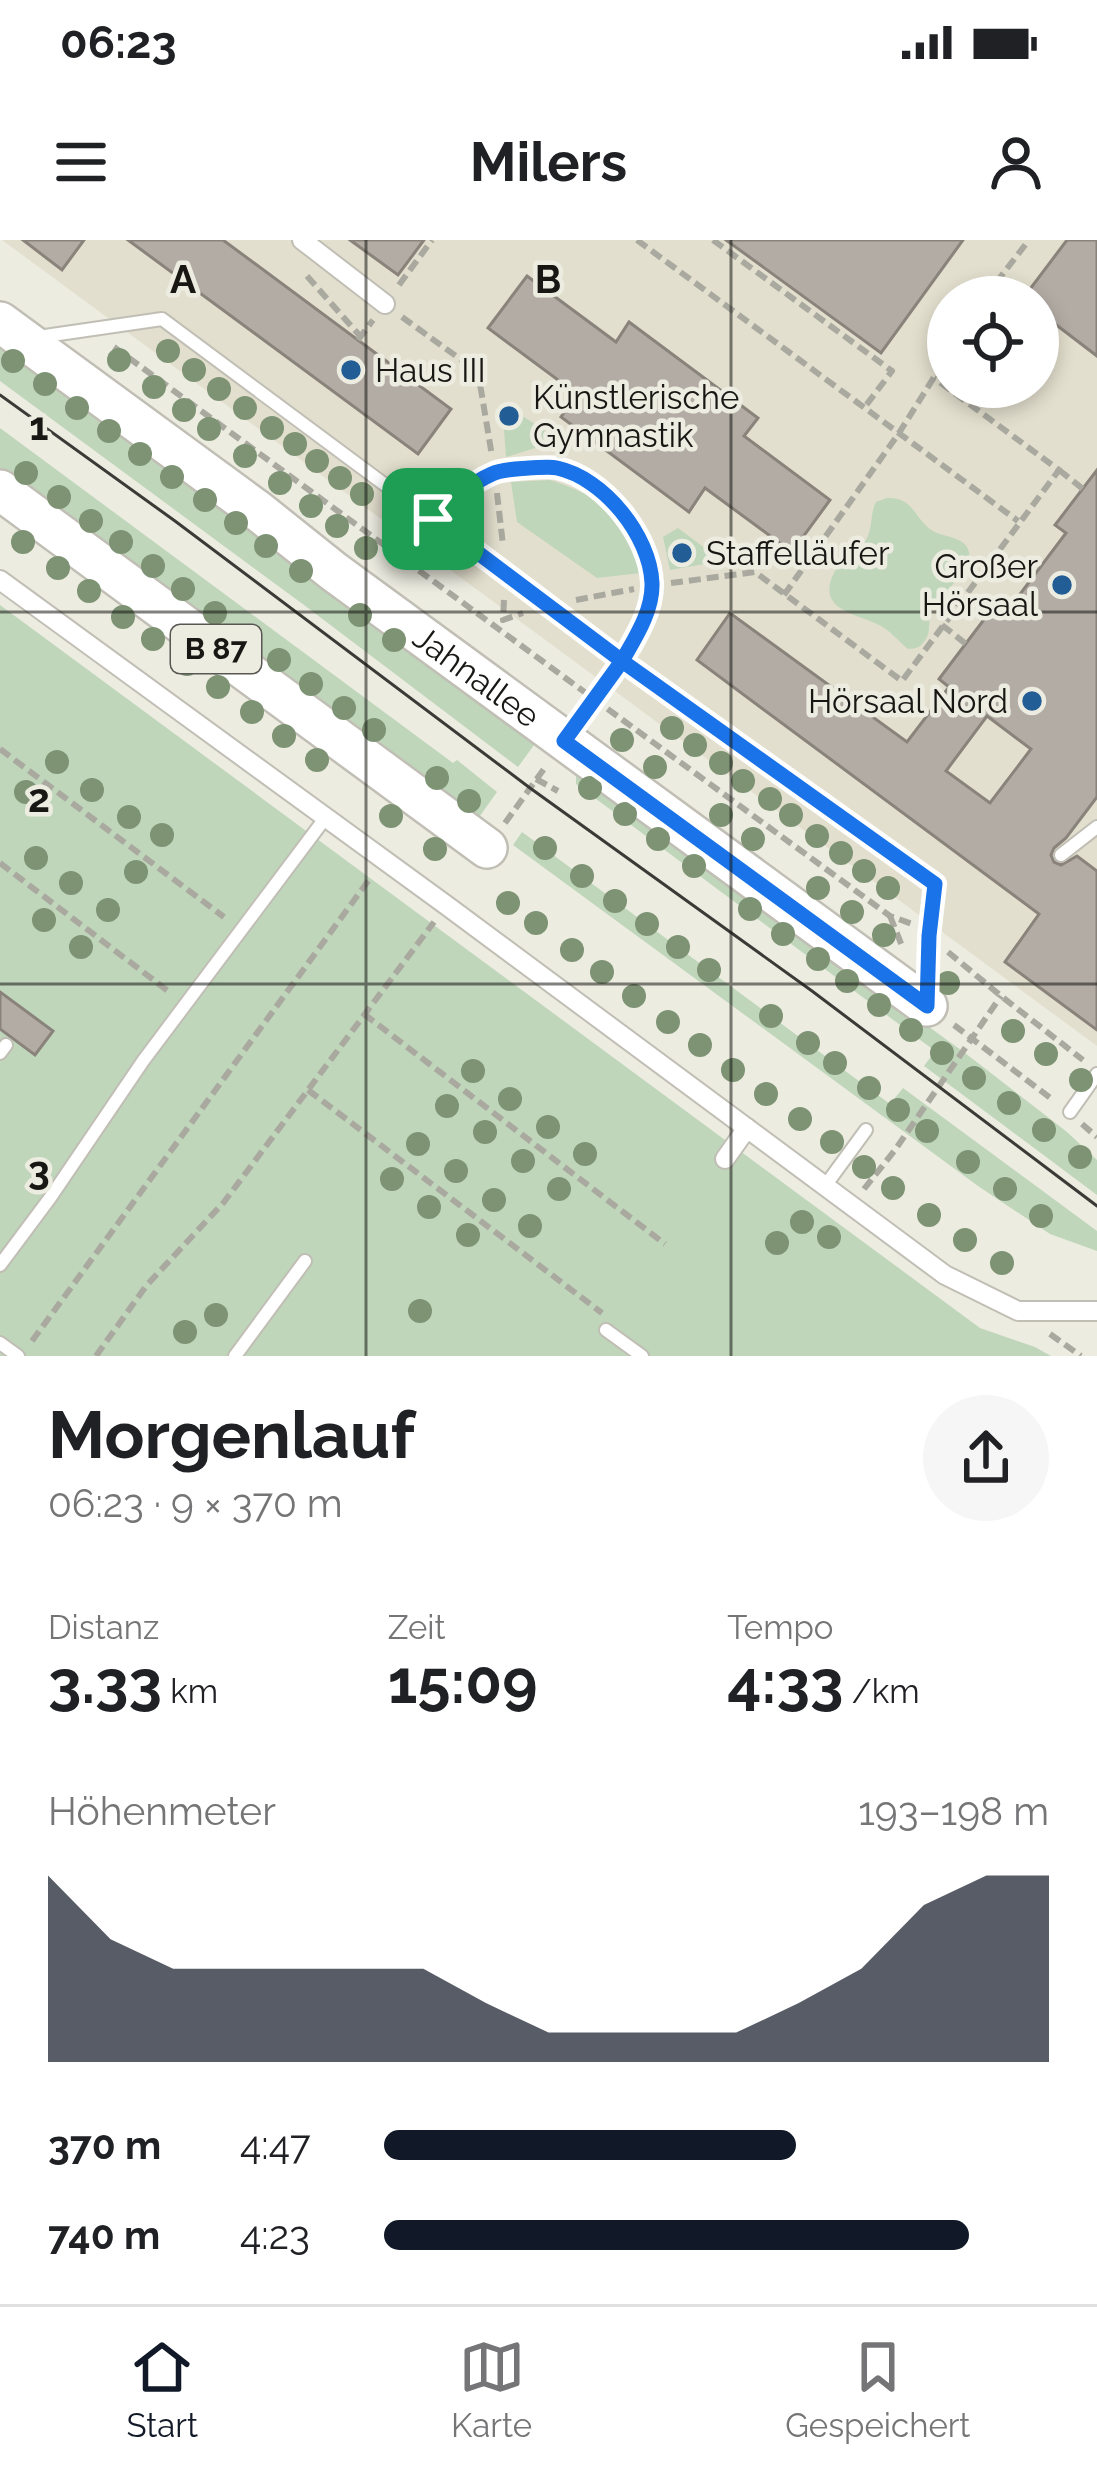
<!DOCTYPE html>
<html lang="de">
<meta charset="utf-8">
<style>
:root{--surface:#fff;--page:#f6f6f6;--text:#202124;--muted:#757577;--line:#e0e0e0;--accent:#111827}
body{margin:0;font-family:Raleway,sans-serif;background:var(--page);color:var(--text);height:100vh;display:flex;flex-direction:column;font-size:45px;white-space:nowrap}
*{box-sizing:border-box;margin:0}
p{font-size:39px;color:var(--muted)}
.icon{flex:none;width:66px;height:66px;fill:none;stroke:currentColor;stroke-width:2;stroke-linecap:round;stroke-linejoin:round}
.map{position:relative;height:1116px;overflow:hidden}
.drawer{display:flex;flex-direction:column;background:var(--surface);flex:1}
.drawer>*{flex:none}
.controls{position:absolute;left:927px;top:36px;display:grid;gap:24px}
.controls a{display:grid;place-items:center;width:132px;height:132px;border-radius:50%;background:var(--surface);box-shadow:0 6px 18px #0003;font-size:60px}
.pin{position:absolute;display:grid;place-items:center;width:102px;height:102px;color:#fff;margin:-51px;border-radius:24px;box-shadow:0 6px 18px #0006}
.round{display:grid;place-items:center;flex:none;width:126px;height:126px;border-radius:63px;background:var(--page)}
.summary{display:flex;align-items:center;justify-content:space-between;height:204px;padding:0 48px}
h1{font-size:66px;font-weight:700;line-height:90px}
.metrics{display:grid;grid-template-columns:repeat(3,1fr);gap:18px;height:204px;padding:12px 48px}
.metrics div{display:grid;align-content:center}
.metrics b{font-size:60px;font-weight:700}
.metrics small{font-size:33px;font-weight:400}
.metrics p{font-size:33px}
.chart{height:336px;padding:24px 48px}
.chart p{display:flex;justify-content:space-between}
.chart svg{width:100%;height:216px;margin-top:12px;fill:var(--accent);opacity:.7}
ul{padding:0 48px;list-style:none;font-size:39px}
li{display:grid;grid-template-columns:192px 144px 1fr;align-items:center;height:90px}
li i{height:30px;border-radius:15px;background:var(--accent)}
.status{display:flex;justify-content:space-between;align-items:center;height:84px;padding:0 60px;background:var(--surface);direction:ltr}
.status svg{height:33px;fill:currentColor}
header{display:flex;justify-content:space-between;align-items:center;height:156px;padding:0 48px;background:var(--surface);font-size:54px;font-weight:700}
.dock{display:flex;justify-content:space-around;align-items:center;height:168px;border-top:3px solid var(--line);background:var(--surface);font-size:33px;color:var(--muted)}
.dock a{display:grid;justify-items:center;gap:6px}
.dock .current{color:var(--accent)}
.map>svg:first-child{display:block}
.built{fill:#e3dfce;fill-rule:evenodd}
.green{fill:#bfd6bb}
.building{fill:#b2aca4;stroke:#89837b;stroke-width:3;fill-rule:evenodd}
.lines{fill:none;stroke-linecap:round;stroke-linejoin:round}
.service-casing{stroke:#c1bfb5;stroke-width:16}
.pedestrian-casing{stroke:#c1bfb5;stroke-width:22}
.primary-casing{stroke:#c1bfb5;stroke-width:44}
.path{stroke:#aaa9a0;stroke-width:6;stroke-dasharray:12 6;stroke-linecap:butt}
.service{stroke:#fff;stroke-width:12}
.pedestrian{stroke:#fff;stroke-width:18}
.primary{stroke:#fff;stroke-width:39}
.tram{stroke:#3b3a36;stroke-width:3}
.tree{fill:#7d9373}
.route-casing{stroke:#fff;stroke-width:24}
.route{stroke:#1a73e8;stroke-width:15}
.grid{fill:none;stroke:#181714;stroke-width:3;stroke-opacity:0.55}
.poi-dot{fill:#225e95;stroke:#edece1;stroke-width:4.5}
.labels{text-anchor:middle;stroke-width:9;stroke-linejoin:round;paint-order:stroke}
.shield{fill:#edece1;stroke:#585752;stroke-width:3}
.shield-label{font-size:30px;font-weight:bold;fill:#181714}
.poi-label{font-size:33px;fill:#181714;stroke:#edece1;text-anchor:start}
.street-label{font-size:33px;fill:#181714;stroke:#edece1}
.grid-label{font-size:39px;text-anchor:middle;font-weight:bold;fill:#181714;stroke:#edece1;stroke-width:9;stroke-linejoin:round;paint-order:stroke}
</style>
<div class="status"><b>06:23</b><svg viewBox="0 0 49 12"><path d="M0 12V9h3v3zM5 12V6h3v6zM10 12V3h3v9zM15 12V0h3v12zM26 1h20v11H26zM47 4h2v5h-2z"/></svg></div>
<header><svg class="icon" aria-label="menu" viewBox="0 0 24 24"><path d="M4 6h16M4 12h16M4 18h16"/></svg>Milers<svg class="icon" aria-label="person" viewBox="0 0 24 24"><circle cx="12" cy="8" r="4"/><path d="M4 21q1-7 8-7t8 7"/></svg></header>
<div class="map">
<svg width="1097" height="1116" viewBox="0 0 1097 1116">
<rect width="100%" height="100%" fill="#edece1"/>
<path class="built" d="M2,0H1097V806ZM948,57H1038V147H948Z"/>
<g class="green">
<polygon points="0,108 537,501 518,527 304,365 0,141"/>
<polygon points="502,163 549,193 545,205 506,217"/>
<polygon points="0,188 453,523 457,520 497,552 477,580 0,228"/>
<path d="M550,240C608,259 622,276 641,333L597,338L517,282L511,242Z"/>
<path d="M887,258C913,257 913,276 930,289C941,298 965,295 969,312C973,333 942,351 933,367C926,379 933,391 924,402C918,409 916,408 908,409C898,401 891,391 879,385C856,373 814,370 835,331C843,316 860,312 867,298C873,286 870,273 876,262Z"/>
<polygon points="678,288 722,321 670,330 663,297"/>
<polygon points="0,365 980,1088 1035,1107 1051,1116 0,1116"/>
<polygon points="576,531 965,813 1067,892 1097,920 1097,955 924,826 935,811 576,544"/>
<polygon points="522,592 890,864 903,848 1097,991 1097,1011 1050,994 978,946 513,605"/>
</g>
<g class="building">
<polygon points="23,0 84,0 62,30"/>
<polygon points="128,0 223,0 451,169 418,214"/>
<polygon points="350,0 424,0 398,35"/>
<polygon points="726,0 963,0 881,113"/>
<polygon points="1067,0 1097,0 1097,116 1038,71 1038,57 1024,57"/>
<polygon points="527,36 616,102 629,82 758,178 744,196 830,260 792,312 705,248 689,272 561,177 577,154 488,88"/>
<path d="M1097,230V557L1066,598L1054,608L1051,615L1054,622L1061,625L1077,616L1097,631V790L1005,722L1039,674L697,420L730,373L907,502L949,447L939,439L995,365L1005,374L1066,293L1055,285ZM987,476L1031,509L990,563L946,531Z"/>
<polygon points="0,752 53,791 35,815 0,789"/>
</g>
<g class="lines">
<g class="service-casing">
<g id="service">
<polyline points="38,97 162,79 622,421 935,644 927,752"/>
<polyline points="433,279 458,255 495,232 558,228 594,244 616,264 638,297 649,320 652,346 650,365 622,421"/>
<polyline points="1061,615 1097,587"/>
<polyline points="0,813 6,805"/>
<polyline points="1070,872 1097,834"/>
<polyline points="825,946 866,890"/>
<polyline points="0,1025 50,958 143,821 326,577"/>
<polyline points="606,1090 642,1116"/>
<polyline points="0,1103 18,1116"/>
<polyline points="235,1116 305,1021"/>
</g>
</g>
<g class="pedestrian-casing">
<g id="pedestrian">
<polyline points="302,0 385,64"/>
<polyline points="0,340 446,665 945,1035 1018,1071 1097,1071"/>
<polyline points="725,919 747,888"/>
</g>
</g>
<g class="primary-casing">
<g id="primary">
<path id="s1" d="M0,82L258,271L333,331L927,766"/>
<polyline points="0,250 487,608"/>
</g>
</g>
<g class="path">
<polyline points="637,0 1018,281"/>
<polyline points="713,0 892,131 864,168"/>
<polyline points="307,36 361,97"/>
<polyline points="399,45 432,0"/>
<polyline points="985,57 1029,0"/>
<polyline points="402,77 478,132 492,216"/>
<polyline points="358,100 373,80"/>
<polyline points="114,107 890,676 915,685"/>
<polyline points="1059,230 1083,249"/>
<polyline points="497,253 503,305"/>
<polyline points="403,319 423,293"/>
<polyline points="671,343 755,332 902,441 1059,230 934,138"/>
<polyline points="784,355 899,193 948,115"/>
<polyline points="504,360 503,380 523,373"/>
<polyline points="576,360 634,349"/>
<polyline points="942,385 966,404"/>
<polyline points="582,477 610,439"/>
<polyline points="0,509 224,677"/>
<polyline points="536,539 558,551"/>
<polyline points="505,583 546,526"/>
<polyline points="0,623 168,751"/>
<polyline points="890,676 902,706"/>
<polyline points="948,712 1001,756 1083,820"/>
<polyline points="364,774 665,1004"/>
<polyline points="954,785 1053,860"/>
<polyline points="308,850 602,1073"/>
<polyline points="1082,884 1097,897"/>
<polyline points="864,949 895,910 1001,756"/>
<polyline points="1050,1094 1081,1116"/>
<polyline points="32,1101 371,637"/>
<polyline points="96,1116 146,1046 224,962 434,682"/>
</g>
<use href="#service" class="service"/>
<use href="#pedestrian" class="pedestrian"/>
<use href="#primary" class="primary"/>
<polyline class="tram" points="0,155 175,281 530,548 812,751 1097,966"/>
</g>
<g class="tree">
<circle cx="168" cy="111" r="12"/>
<circle cx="119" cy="120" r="12"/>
<circle cx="13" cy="121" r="12"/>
<circle cx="194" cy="130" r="12"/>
<circle cx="45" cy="144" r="12"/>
<circle cx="154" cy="147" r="12"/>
<circle cx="219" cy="149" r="12"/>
<circle cx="77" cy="168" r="12"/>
<circle cx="245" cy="168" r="12"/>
<circle cx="184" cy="170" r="12"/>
<circle cx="272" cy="188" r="12"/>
<circle cx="209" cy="189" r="12"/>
<circle cx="109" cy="191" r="12"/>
<circle cx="295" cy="204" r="12"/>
<circle cx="140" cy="214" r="12"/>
<circle cx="245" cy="216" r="12"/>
<circle cx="317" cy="221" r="12"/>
<circle cx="26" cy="233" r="12"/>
<circle cx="172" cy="237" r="12"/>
<circle cx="340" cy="238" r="12"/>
<circle cx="280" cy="243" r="12"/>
<circle cx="362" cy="254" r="12"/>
<circle cx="59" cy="257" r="12"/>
<circle cx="205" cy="260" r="12"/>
<circle cx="311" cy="266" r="12"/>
<circle cx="91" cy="281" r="12"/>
<circle cx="236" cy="283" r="12"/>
<circle cx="337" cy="286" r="12"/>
<circle cx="23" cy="302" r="12"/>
<circle cx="121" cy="302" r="12"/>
<circle cx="266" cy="306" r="12"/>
<circle cx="366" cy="308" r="12"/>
<circle cx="153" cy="326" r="12"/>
<circle cx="58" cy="328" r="12"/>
<circle cx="301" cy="331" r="12"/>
<circle cx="183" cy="349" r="12"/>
<circle cx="89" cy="351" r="12"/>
<circle cx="215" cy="373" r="12"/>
<circle cx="360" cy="375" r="12"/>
<circle cx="123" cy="377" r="12"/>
<circle cx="248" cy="397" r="12"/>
<circle cx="153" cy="399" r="12"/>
<circle cx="394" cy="400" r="12"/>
<circle cx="279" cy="420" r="12"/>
<circle cx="187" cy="424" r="12"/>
<circle cx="311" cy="444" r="12"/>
<circle cx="218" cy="447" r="12"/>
<circle cx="344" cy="468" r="12"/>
<circle cx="252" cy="472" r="12"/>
<circle cx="672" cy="488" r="12"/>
<circle cx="374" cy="490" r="12"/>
<circle cx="284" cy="496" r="12"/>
<circle cx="622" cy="500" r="12"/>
<circle cx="695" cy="505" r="12"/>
<circle cx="317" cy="520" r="12"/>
<circle cx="57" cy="522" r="12"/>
<circle cx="721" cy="523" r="12"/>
<circle cx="655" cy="527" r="12"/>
<circle cx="437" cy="538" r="12"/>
<circle cx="743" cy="541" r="12"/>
<circle cx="590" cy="548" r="12"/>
<circle cx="92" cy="550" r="12"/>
<circle cx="26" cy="552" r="12"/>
<circle cx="770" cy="559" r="12"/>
<circle cx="469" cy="561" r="12"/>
<circle cx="625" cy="574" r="12"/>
<circle cx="721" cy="575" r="12"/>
<circle cx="791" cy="575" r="12"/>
<circle cx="391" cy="576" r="12"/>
<circle cx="129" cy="577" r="12"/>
<circle cx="162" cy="595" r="12"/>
<circle cx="817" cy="596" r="12"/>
<circle cx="658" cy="599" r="12"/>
<circle cx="753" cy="599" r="12"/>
<circle cx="545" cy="608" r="12"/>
<circle cx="435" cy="609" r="12"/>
<circle cx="841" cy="613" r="12"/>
<circle cx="36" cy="618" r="12"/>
<circle cx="694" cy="626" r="12"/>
<circle cx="864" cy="631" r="12"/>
<circle cx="136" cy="632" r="12"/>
<circle cx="582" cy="636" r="12"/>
<circle cx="71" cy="643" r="12"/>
<circle cx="818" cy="648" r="12"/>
<circle cx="888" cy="648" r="12"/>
<circle cx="615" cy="661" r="12"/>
<circle cx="508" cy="663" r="12"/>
<circle cx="750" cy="669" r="12"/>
<circle cx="108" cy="670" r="12"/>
<circle cx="852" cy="672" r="12"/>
<circle cx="44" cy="680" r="12"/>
<circle cx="536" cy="683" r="12"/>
<circle cx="647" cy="684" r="12"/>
<circle cx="783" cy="694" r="12"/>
<circle cx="884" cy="695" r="12"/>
<circle cx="81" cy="707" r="12"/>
<circle cx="678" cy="707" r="12"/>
<circle cx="572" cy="710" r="12"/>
<circle cx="818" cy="719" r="12"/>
<circle cx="709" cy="730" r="12"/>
<circle cx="602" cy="732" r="12"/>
<circle cx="847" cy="741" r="12"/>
<circle cx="948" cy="743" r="12"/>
<circle cx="634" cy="756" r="12"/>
<circle cx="879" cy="765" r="12"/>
<circle cx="771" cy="776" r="12"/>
<circle cx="668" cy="782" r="12"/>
<circle cx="911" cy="790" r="12"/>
<circle cx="1013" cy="791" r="12"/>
<circle cx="808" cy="803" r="12"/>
<circle cx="700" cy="805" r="12"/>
<circle cx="942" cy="813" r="12"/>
<circle cx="1046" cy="814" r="12"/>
<circle cx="835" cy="823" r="12"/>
<circle cx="733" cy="830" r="12"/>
<circle cx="473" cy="831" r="12"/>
<circle cx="974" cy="838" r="12"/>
<circle cx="1081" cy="840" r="12"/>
<circle cx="869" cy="848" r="12"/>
<circle cx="766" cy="854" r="12"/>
<circle cx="510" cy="859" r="12"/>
<circle cx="1009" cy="863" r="12"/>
<circle cx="447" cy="866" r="12"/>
<circle cx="898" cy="870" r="12"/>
<circle cx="800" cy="879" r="12"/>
<circle cx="548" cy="887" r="12"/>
<circle cx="1044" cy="890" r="12"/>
<circle cx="927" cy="891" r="12"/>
<circle cx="485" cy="892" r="12"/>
<circle cx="832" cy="902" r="12"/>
<circle cx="418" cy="904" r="12"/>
<circle cx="585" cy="914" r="12"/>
<circle cx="1080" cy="917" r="12"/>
<circle cx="523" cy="921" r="12"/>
<circle cx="968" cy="922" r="12"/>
<circle cx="864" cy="927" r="12"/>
<circle cx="456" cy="931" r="12"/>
<circle cx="392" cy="939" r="12"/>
<circle cx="893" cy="948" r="12"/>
<circle cx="559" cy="949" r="12"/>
<circle cx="1005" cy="949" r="12"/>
<circle cx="494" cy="960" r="12"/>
<circle cx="429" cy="967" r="12"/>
<circle cx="929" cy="975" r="12"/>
<circle cx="1041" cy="976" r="12"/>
<circle cx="802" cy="982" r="12"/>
<circle cx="530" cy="986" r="12"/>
<circle cx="468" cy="995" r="12"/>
<circle cx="829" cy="997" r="12"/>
<circle cx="965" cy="1000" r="12"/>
<circle cx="777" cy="1003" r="12"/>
<circle cx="1002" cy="1023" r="12"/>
<circle cx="420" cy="1071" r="12"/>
<circle cx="216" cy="1075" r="12"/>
<circle cx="185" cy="1092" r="12"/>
</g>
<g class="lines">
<g class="route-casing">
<path id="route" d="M433,279L622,421L564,501L927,766L929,696L935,644L622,421C635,398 653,371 652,343C650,296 604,238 557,228C549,226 537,228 529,228C517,229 502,229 492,234C469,244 451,262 433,279"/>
</g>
<use href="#route" class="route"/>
</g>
<path class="grid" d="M366,0V1116M731,0V1116M0,372H1097M0,744H1097"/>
<g class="poi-dot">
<circle cx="351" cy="130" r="12"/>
<circle cx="509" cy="176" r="12"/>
<circle cx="682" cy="313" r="12"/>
<circle cx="1062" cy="345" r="12"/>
<circle cx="1032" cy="461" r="12"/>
</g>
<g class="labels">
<rect class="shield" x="171" y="385" width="90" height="48" rx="9"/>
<g class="shield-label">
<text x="216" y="419">B 87</text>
</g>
<g class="poi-label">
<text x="375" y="142">Haus III</text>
<text x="533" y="169">Künstlerische<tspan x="533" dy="38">Gymnastik</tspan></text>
<text x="706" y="325">Staffelläufer</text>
<text x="1038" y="338" text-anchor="end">Großer<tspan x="1038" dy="38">Hörsaal</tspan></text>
<text x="1008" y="473" text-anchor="end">Hörsaal Nord</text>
</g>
<g class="street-label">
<text dy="12" stroke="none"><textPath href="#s1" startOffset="594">Jahnallee</textPath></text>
</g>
</g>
<g class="grid-label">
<text x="183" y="53">A</text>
<text x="548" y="53">B</text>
<text x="39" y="200">1</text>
<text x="39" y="572">2</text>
<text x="39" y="944">3</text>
</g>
</svg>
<div class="controls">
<a><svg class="icon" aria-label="locate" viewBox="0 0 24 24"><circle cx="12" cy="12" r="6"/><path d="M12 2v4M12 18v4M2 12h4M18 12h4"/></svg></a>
</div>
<div class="pin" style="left:433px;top:279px;background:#1e9e55"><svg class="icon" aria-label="arrive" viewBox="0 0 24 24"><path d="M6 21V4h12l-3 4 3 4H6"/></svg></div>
</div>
<section class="drawer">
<div class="summary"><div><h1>Morgenlauf</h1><p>06:23 · 9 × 370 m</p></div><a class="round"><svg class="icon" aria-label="share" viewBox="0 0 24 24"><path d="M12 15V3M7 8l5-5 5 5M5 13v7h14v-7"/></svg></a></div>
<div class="metrics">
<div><p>Distanz</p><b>3.33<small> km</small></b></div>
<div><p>Zeit</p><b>15:09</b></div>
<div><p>Tempo</p><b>4:33<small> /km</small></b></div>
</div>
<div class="chart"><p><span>Höhenmeter</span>193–198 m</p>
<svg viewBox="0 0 160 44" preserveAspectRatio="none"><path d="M0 44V6L10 19L20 25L30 25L40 25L50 25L60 25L70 32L80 38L90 38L100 38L110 38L120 32L130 25L140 12L150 6L160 6V44z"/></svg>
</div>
<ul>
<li><b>370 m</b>4:47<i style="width:62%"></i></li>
<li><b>740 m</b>4:23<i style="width:88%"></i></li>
</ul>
</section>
<nav class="dock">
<a class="current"><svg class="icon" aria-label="home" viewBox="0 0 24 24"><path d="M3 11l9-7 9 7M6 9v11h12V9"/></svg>Start</a>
<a><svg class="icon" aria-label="map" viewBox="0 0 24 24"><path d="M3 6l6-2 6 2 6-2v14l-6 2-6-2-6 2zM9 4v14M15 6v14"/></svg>Karte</a>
<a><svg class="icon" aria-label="saved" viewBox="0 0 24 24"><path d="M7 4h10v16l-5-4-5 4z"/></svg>Gespeichert</a>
</nav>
